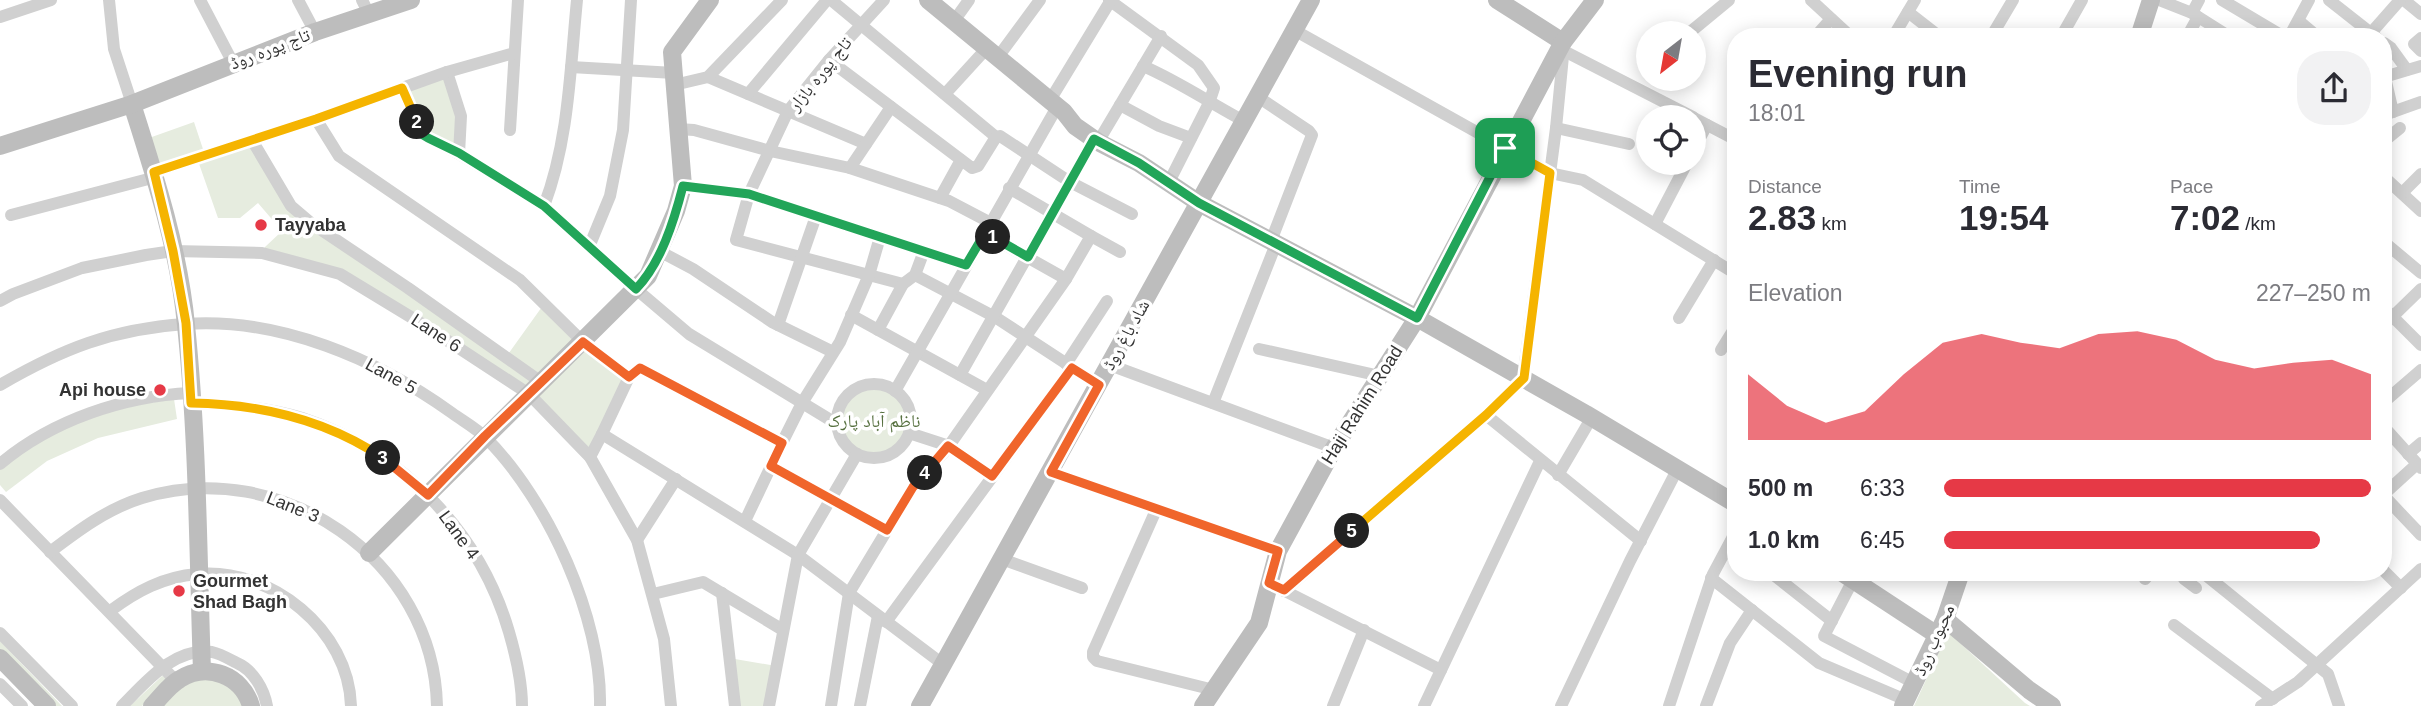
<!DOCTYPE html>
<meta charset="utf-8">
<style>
:root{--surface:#fff;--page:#f2f2f3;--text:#2b2b33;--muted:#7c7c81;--accent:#e63946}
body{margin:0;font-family:Arial,"Noto Naskh Arabic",sans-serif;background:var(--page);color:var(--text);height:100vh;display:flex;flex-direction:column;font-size:26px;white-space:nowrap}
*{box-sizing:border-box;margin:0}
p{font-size:23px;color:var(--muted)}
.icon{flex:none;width:38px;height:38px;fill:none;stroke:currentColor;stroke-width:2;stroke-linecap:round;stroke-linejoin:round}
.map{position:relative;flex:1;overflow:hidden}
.sheet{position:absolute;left:1727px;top:28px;width:665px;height:553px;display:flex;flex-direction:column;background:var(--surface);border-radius:28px;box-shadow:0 4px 18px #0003}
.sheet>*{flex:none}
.needle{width:46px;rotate:211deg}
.tools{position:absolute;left:1636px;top:21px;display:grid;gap:14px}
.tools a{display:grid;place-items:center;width:70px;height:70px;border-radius:50%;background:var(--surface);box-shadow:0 4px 18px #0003;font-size:35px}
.pin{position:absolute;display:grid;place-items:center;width:60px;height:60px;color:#fff;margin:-30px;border-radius:14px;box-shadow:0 4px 10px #0006}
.km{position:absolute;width:35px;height:35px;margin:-18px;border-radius:50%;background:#222;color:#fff;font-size:19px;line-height:35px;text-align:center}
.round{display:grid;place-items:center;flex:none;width:74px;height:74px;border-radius:28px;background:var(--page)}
.head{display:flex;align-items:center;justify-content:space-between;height:119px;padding:0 21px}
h1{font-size:38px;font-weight:800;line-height:52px}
.metrics{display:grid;grid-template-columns:repeat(3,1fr);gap:10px;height:119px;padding:7px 21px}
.metrics div{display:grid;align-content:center}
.metrics b{font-size:35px;font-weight:800}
.metrics small{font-size:19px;font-weight:400}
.metrics p{font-size:19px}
.chart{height:196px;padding:14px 21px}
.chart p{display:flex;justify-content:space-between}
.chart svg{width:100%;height:126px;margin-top:7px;fill:var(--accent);opacity:.7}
ul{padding:0 21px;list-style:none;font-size:23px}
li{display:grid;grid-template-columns:112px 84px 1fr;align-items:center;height:52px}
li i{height:18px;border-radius:9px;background:var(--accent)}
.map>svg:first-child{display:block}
.green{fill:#e6ecdf}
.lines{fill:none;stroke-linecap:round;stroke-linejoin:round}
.street{stroke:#d0d0d0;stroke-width:12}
.secondary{stroke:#bdbdbd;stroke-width:18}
.split-1-casing{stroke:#fff;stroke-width:14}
.split-2-casing{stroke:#fff;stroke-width:14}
.split-3-casing{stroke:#fff;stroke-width:14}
.split-4-casing{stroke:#fff;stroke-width:14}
.split-5-casing{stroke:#fff;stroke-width:14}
.split-6-casing{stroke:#fff;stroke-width:14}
.split-1{stroke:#22a559;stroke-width:9}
.split-2{stroke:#22a559;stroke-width:9}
.split-3{stroke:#f5b400;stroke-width:9}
.split-4{stroke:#f0652b;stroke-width:9}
.split-5{stroke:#f0652b;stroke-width:9}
.split-6{stroke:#f5b400;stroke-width:9}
.poi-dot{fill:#e63946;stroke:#fff;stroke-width:2.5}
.labels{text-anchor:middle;stroke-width:7;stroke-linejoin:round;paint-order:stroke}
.street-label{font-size:18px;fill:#333;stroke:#fff}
.poi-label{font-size:18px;font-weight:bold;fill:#333;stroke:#fff;text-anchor:start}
.park-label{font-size:18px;fill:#56703f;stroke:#fff}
</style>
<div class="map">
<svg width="2421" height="706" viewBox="0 0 2421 706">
<rect width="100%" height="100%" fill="#fff"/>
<g class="green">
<polygon points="447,72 461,116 459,154 428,138 402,88"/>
<polygon points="194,122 205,155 252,140 291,206 506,357 544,304 629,377 590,457 529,394 340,274 262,253 265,247 282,231 258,203 240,218 218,218 197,158 160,170 149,138"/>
<circle cx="874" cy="421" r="37"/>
<polygon points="174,399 177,419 98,438 47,461 6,492 0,485 0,468 45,437 104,410"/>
<polygon points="1948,632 2025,703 2030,706 1914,706"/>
<polygon points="0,641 61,705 62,706 53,706 0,653"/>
<polygon points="729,658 776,666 769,706 735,706"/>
<polygon points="162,676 166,677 166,683 142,706 130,706"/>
<polygon points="209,677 236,691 245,706 157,706 185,682"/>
</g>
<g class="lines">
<g class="street">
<polyline points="109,0 114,49 132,104"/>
<polyline points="200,0 233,63"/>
<polyline points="298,0 315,32"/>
<polyline points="362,0 369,14"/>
<polyline points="831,0 996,137"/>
<polyline points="884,0 829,60 788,111 749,194 736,240 903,284"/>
<polyline points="1109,0 1198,65 1214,88 1209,103 1169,182"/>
<polyline points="1811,0 1851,37"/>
<polyline points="2159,0 2192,13 2230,37"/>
<polyline points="2222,0 2284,37"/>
<polyline points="2329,0 2376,37"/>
<polyline points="2404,0 2421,14"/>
<polyline points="1908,12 1940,37"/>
<polyline points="2192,13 2199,0"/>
<polyline points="0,17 51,0"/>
<polyline points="954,21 969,0"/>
<polyline points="2299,21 2318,37"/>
<polyline points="1294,30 1550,173 1583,180 1736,274"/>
<polyline points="1689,33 1729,0"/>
<polyline points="2371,33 2400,0"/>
<polyline points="1815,37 1831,19"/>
<polyline points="1893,37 1915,0"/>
<polyline points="1991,37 2013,0"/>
<polyline points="2061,37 2082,0"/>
<polyline points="2187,37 2198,17"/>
<polyline points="2289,37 2309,0"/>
<polyline points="2421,38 2414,44 2421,51"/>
<polyline points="2384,43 2391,48 2407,70"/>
<polyline points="1564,51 1693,117"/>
<polyline points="998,57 1040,0"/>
<polyline points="829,60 972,168 978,166 996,137 1000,136 1070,182 1132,214"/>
<path d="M1143,66C1178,81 1210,103 1244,121"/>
<polyline points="571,67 674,73"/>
<polyline points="447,72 461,116 459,154"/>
<polyline points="708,77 866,144"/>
<polyline points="2384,77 2421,66"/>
<polyline points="2385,77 2393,112"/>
<polyline points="674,85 708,77 782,0"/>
<polyline points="402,88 423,135 459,154 544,206 636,289 689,334 837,424"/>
<polyline points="748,94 827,0"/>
<polyline points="945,94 987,48"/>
<polyline points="1258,97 1309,131 1312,135 1271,241"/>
<polyline points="1049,102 1111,0"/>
<polyline points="1120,105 1159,126 1191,138"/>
<polyline points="2384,115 2421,102"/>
<polyline points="1694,118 1736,140"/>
<polyline points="316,119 339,156 520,280 583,342 629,377 640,368 782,443 745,521"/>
<polyline points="1556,128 1629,144"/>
<polyline points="678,129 694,130 770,151 850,168 949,201 991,223"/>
<polyline points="510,130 518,0"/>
<polyline points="252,140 291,206 311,223 408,288 541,382"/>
<polyline points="2384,141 2400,128"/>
<polyline points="1098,142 1161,36"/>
<polyline points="1694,149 1707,125"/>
<polyline points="850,168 891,107"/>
<polyline points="154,172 316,119 447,72 514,53"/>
<polyline points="2384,177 2421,211"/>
<polyline points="683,186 749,194 966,265"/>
<polyline points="2402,193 2421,174"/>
<polyline points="940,198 961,160"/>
<path d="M544,206C569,140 570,70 577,0"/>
<polyline points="11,215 156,177"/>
<polyline points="1655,224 1687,163"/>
<polyline points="984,233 1066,279"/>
<polyline points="1091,236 1120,252"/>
<polyline points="2384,242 2421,273"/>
<polyline points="589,247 610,196 623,130 631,0"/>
<polyline points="659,251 693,269 772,322 833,352"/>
<polyline points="915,275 995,317 1099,385"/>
<polyline points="0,301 13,294 82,268 146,255 173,251 262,253 340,274 419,322 529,394 590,457 637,540 664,639 671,706"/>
<polyline points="2384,308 2421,345"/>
<polyline points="851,315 987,390"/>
<polyline points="1679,318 1714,260"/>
<polyline points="778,325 816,216"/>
<polyline points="2384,325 2421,289"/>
<polyline points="878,330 903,284 915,275 924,251"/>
<polyline points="1259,349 1380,376"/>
<polyline points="1721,350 1736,326"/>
<polyline points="1066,364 1107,301"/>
<polyline points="1110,365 1334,448"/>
<polyline points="960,375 1094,139"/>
<circle cx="874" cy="421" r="37"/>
<path d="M0,385C62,349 112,329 185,324C279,317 377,359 452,413C463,421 476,428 486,438C548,500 602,618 600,706"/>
<polyline points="895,391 1057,107"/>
<polyline points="2384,402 2421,370"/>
<path d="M191,403C229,404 266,407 302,418C402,451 480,532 509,632C516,656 522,681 522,706"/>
<polyline points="1213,403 1276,244"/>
<polyline points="1486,415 1641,541"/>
<polyline points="2384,427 2421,468"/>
<polyline points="909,433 949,446 992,476"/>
<polyline points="602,434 629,377"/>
<polyline points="782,443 802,403 840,342 869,275 880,237"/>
<polyline points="2408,454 2421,443"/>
<polyline points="590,457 602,434 798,555 944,665"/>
<path d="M0,464C52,420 124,396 191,393"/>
<polyline points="771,466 887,530"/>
<polyline points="1051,472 1278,551"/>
<polyline points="1558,475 1592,417"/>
<polyline points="2384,494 2417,464"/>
<polyline points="2384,496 2421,535"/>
<polyline points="0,500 176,681"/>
<polyline points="1156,510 1093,652 1093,657 1097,661 1214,690"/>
<polyline points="637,540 676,479"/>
<path d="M50,552C79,530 107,509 142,498C280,455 434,559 437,706"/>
<polyline points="1002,559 1082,588"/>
<polyline points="2384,571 2401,588"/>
<polyline points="1770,572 1832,621"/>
<polyline points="2189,572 2184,579 2196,588"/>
<polyline points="2202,572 2328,674 2339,706"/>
<polyline points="1711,578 1819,663 1906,700"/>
<polyline points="2145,579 2151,572"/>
<polyline points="1853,580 1824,636 1914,683"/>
<polyline points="1279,588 1441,670"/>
<polyline points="1284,591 1486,415 1523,378 1556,128 1564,46"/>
<polyline points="722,593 735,706"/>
<polyline points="653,594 703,582 783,630"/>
<path d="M110,611C137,591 163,577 197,574C271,567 349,630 351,706"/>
<polyline points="886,622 1072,368"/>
<polyline points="2174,625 2273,699"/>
<polyline points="0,633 72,706"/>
<polyline points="0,684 22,706"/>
<path d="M122,706C146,682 174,647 212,652C221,654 229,659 237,663C253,670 264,689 267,706"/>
<polyline points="769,706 798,555 857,454"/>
<polyline points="831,706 849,593 913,487 946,450 1066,279 1091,236 1009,188"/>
<polyline points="860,706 878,616"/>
<polyline points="1333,706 1364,630"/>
<polyline points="1424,706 1540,461"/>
<polyline points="1561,706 1630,561 1678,468"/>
<polyline points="1669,706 1713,574 1736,531"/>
<polyline points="1706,706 1730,643 1752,610"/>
<polyline points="2261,706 2298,682 2421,569"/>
</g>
<g class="secondary">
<polyline points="928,0 1064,112 1075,126 1098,142 1139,163 1199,203 1417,318 1586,414 1736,504"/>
<polyline points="1497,0 1563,42"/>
<polyline points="2139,37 2151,0"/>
<path d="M132,104C155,176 179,250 186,325C198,440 198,556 202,671"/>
<polyline points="0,146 132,104 315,32 411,0"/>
<polyline points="369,553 648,276 676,211 683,186 672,52 710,0"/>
<polyline points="1841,572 1937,635"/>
<polyline points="1945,619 2029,690 2052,706"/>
<polyline points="0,658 47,706"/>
<path d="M152,706C161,697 169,685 180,679C207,662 242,675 251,706"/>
<polyline points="920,706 1311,0"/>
<polyline points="1203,706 1259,623 1278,551 1334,448 1417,318 1563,42 1595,0"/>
<polyline points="1903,706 1945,619 1961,572"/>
</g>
</g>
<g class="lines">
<g class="split-1-casing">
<polyline id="split-1" points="993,237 1028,257 1094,139 1139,163 1199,203 1417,318 1505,148"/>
</g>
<g class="split-2-casing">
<path id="split-2" d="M417,122L423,135L428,138L459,153L544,206L636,289C661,263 674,221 683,186L749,194L966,265L985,233L993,237"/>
</g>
<g class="split-3-casing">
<path id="split-3" d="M383,458C325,419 260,404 191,403L186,323L173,251L154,172L316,119L402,88L417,122"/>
</g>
<g class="split-4-casing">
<polyline id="split-4" points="383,458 428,495 485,436 583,342 629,377 640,368 782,443 771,466 887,530 913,487 925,473"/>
</g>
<g class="split-5-casing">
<polyline id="split-5" points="925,473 948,446 992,476 1072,368 1099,385 1051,472 1278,551 1269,583 1284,590 1352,531"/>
</g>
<g class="split-6-casing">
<polyline id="split-6" points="1352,531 1486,415 1524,378 1550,173 1505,148"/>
</g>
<use href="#split-1" class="split-1"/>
<use href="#split-2" class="split-2"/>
<use href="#split-3" class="split-3"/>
<use href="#split-4" class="split-4"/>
<use href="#split-5" class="split-5"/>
<use href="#split-6" class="split-6"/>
</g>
<g class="poi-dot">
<circle cx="261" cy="225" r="7"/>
<circle cx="160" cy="390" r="7"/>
<circle cx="179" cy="591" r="7"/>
</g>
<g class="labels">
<g class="street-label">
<text transform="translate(270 49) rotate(-21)" y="6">تاج پورہ روڈ</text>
<text transform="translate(820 74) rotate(-51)" y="6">تاج پورہ بازار</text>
<text transform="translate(436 333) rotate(33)" y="6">Lane 6</text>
<text transform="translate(1126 335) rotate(-61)" y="6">شاد باغ روڈ</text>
<text transform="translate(391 376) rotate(29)" y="6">Lane 5</text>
<text transform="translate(1362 405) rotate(-58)" y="6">Haji Rahim Road</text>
<text transform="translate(293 507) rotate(22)" y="6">Lane 3</text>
<text transform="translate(459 535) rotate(54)" y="6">Lane 4</text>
<text transform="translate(1934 640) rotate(-66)" y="6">محبوب روڈ</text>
</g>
<g class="poi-label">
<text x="275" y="231">Tayyaba</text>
<text x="146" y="396" text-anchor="end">Api house</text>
<text x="193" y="587">Gourmet<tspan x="193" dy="21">Shad Bagh</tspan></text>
</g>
<g class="park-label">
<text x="874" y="427">ناظم آباد پارک</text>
</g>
</g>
</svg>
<div class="tools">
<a><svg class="needle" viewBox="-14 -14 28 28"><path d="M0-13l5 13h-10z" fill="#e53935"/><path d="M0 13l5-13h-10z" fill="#7c7c81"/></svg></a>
<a><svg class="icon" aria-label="locate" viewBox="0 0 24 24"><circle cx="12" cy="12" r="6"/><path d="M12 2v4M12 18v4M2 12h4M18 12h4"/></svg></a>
</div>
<div class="pin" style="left:1505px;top:148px;background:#1e9e55"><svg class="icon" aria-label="arrive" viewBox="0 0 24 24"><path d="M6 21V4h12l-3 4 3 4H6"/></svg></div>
<b class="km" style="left:993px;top:237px">1</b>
<b class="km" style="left:417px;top:122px">2</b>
<b class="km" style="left:383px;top:458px">3</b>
<b class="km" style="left:925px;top:473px">4</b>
<b class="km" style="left:1352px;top:531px">5</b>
<section class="sheet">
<div class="head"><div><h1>Evening run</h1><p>18:01</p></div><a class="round"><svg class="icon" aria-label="share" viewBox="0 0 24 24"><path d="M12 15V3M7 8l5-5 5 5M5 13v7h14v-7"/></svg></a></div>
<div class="metrics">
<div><p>Distance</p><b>2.83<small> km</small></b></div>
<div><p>Time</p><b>19:54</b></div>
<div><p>Pace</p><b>7:02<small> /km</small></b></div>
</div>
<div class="chart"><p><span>Elevation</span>227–250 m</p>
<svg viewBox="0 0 160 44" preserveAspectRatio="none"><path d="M0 44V21L10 32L20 38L30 34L40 21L50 10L60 7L70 10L80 12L90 7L100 6L110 9L120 16L130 19L140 17L150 16L160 21V44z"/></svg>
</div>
<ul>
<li><b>500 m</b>6:33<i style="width:100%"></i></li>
<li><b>1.0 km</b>6:45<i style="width:88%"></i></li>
</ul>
</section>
</div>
